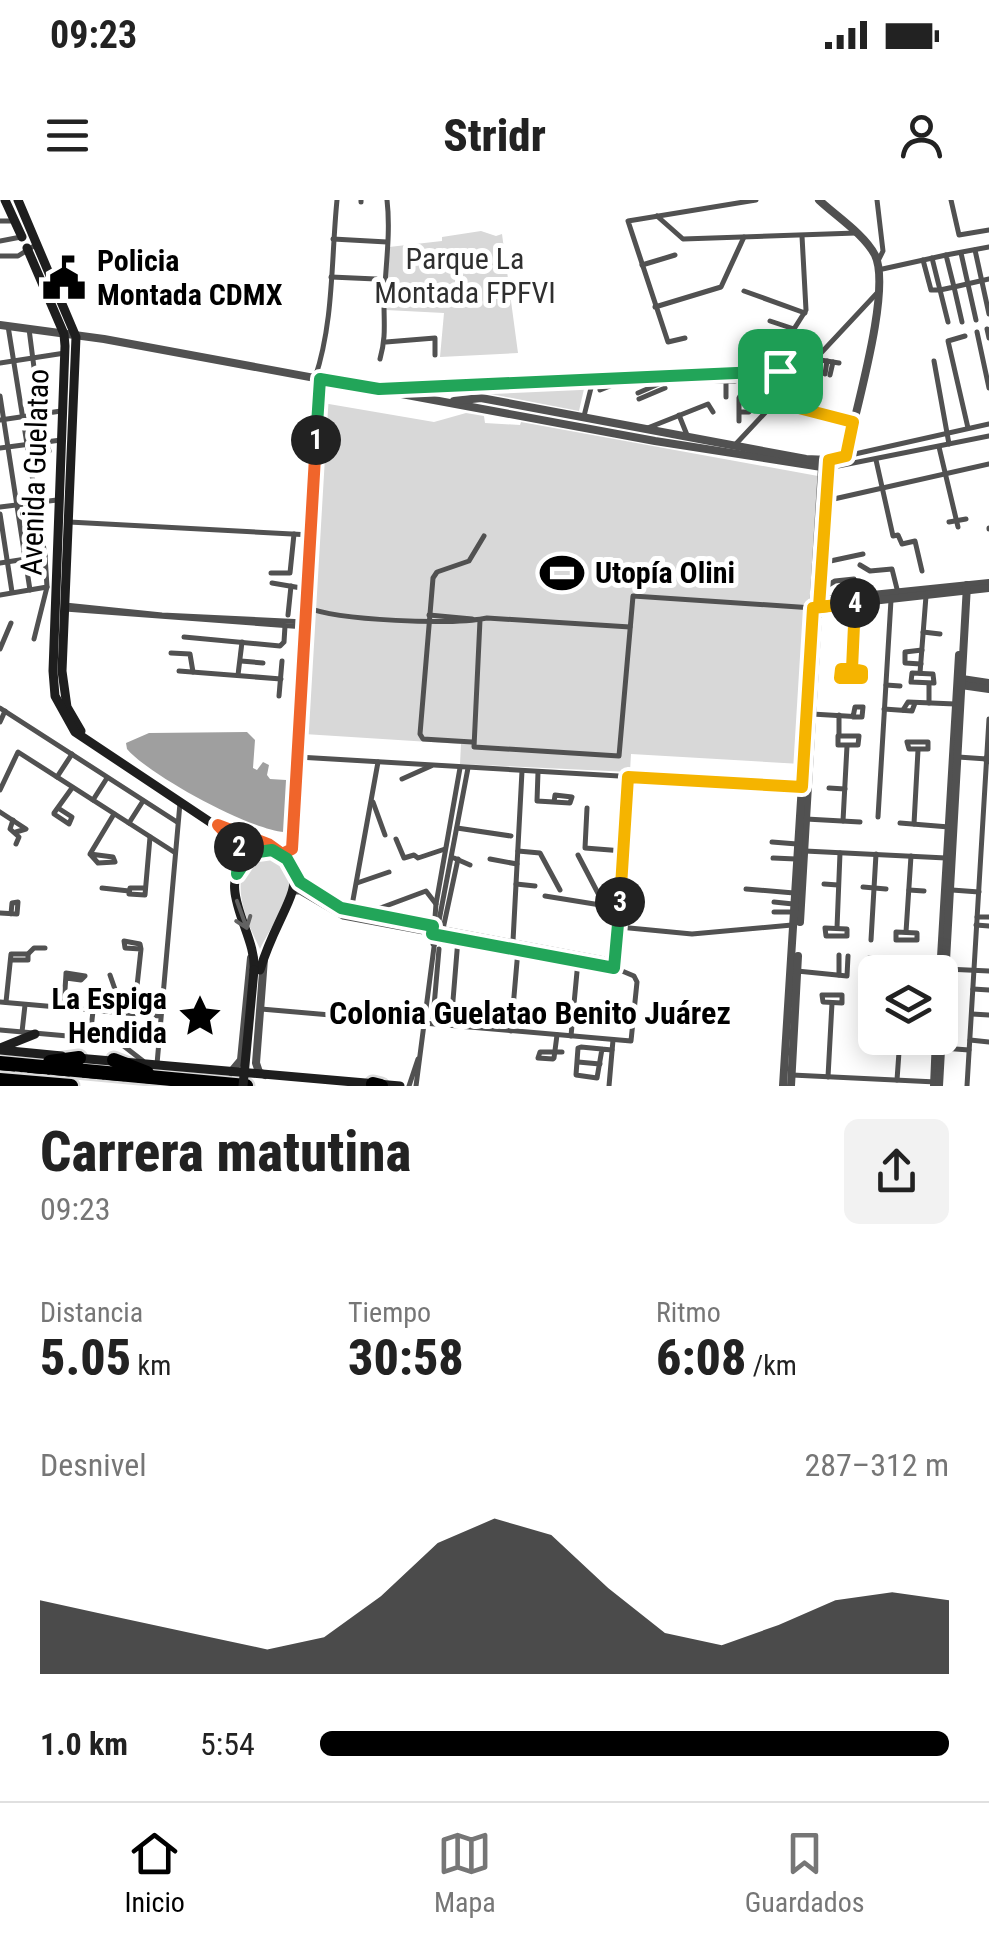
<!DOCTYPE html>
<html lang="es">
<meta charset="utf-8">
<style>
:root{--surface:#fff;--page:#f2f2f2;--text:#222;--muted:#767676;--line:#e0e0e0;--accent:#000}
body{margin:0;font-family:"Roboto Condensed",sans-serif;background:var(--page);color:var(--text);height:100vh;display:flex;flex-direction:column;font-size:38px;white-space:nowrap}
*{box-sizing:border-box;margin:0}
p{font-size:32px;color:var(--muted)}
.icon{flex:none;width:55px;height:55px;fill:none;stroke:currentColor;stroke-width:2;stroke-linecap:round;stroke-linejoin:round}
.map{position:relative;height:886px;overflow:hidden}
.drawer{display:flex;flex-direction:column;background:var(--surface);flex:1}
.drawer>*{flex:none}
.controls{position:absolute;left:858px;top:755px;display:grid;gap:20px}
.controls a{display:grid;place-items:center;width:100px;height:100px;border-radius:15px;background:var(--surface);box-shadow:0 5px 25px #0003;font-size:50px}
.pin{position:absolute;display:grid;place-items:center;width:85px;height:85px;color:#fff;margin:-42px;border-radius:20px;box-shadow:0 5px 15px #0006}
.km{position:absolute;width:50px;height:50px;margin:-25px;border-radius:50%;background:#222;color:#fff;font-size:28px;line-height:50px;text-align:center}
.round{display:grid;place-items:center;flex:none;width:105px;height:105px;border-radius:15px;background:var(--page)}
.head{display:flex;align-items:center;justify-content:space-between;height:170px;padding:0 40px}
h1{font-size:55px;font-weight:800;line-height:75px}
.metrics{display:grid;grid-template-columns:repeat(3,1fr);gap:15px;height:170px;padding:10px 40px}
.metrics div{display:grid;align-content:center}
.metrics b{font-size:50px;font-weight:800}
.metrics small{font-size:28px;font-weight:400}
.metrics p{font-size:28px}
.chart{height:280px;padding:20px 40px}
.chart p{display:flex;justify-content:space-between}
.chart svg{width:100%;height:180px;margin-top:10px;fill:var(--accent);opacity:.7}
ul{padding:0 40px;list-style:none;font-size:32px}
li{display:grid;grid-template-columns:160px 120px 1fr;align-items:center;height:75px}
li i{height:25px;border-radius:12px;background:var(--accent)}
.status{display:flex;justify-content:space-between;align-items:center;height:70px;padding:0 50px;background:var(--surface);direction:ltr}
.status svg{height:28px;fill:currentColor}
header{display:flex;justify-content:space-between;align-items:center;height:130px;padding:0 40px;background:var(--surface);font-size:45px;font-weight:800}
.tabs{display:flex;justify-content:space-around;align-items:center;height:140px;border-top:2px solid var(--line);background:var(--surface);font-size:28px;color:var(--muted)}
.tabs a{display:grid;justify-items:center;gap:5px}
.tabs .selected{color:var(--accent)}
.map>svg:first-child{display:block}
.green{fill:#d8d8d8}
.water{fill:#9f9f9f}
.lines{fill:none;stroke-linecap:round;stroke-linejoin:round}
.motorway-casing{stroke:#dbdbdb;stroke-width:19}
.minor{stroke:#515151;stroke-width:5}
.tertiary{stroke:#515151;stroke-width:8}
.secondary{stroke:#1e1e1e;stroke-width:9}
.motorway{stroke:#000;stroke-width:14}
.rail{stroke:#000;stroke-width:2.5;stroke-dasharray:15 5 2.5 5;stroke-linecap:butt}
.secondary-bridge{stroke:#1e1e1e;stroke-width:9}
.oneway{stroke:#626262}
.split-1-casing{stroke:#fff;stroke-width:20}
.split-2-casing{stroke:#fff;stroke-width:20}
.split-3-casing{stroke:#fff;stroke-width:20}
.split-4-casing{stroke:#fff;stroke-width:20}
.split-5-casing{stroke:#fff;stroke-width:20}
.split-1{stroke:#22a559;stroke-width:12}
.split-2{stroke:#f0652b;stroke-width:12}
.split-3{stroke:#22a559;stroke-width:12}
.split-4{stroke:#f5b400;stroke-width:12}
.split-5{stroke:#f5b400;stroke-width:12}
.labels{text-anchor:middle;stroke-width:10;stroke-linejoin:round;paint-order:stroke}
.park-label{font-size:30px;fill:#2f2f2f;stroke:#fff}
.poi-label{font-size:30px;font-weight:bold;fill:#000;stroke:#fff;text-anchor:start}
.street-label{font-size:30px;fill:#000;stroke:#fff}
.neighbourhood-label{font-size:32px;font-weight:bold;fill:#000;stroke:#fff}
</style>
<div class="status"><b>09:23</b><svg viewBox="0 0 49 12"><path d="M0 12V9h3v3zM5 12V6h3v6zM10 12V3h3v9zM15 12V0h3v12zM26 1h20v11H26zM47 4h2v5h-2z"/></svg></div>
<header><svg class="icon" aria-label="menu" viewBox="0 0 24 24"><path d="M4 6h16M4 12h16M4 18h16"/></svg>Stridr<svg class="icon" aria-label="person" viewBox="0 0 24 24"><circle cx="12" cy="8" r="4"/><path d="M4 21q1-7 8-7t8 7"/></svg></header>
<div class="map">
<svg width="989" height="886" viewBox="0 0 989 886">
<rect width="100%" height="100%" fill="#fff"/>
<g class="green">
<polygon points="481,31 496,36 502,34 518,153 440,157 444,113 386,110 389,47 442,41 442,37"/>
<polygon points="586,180 579,211 475,191 415,192"/>
<polygon points="323,203 434,222 466,213 484,216 485,223 520,225 521,222 818,276 801,564 631,554 630,572 460,564 461,544 304,534"/>
<path d="M269,652C315,669 272,723 260,749C248,724 229,685 250,658Z"/>
</g>
<path class="water" d="M247,532L255,540L253,568L257,570L263,562L269,565L267,575L270,579L286,580L288,584L284,632C250,630 149,575 127,549L126,543L149,533Z"/>
<g class="lines">
<g class="motorway-casing">
<g id="motorway">
<polyline points="114,860 147,873"/>
<polyline points="50,862 79,858"/>
<polyline points="0,863 246,886"/>
<polyline points="0,880 71,886"/>
<polyline points="373,884 381,886"/>
</g>
</g>
<g class="minor">
<polyline points="951,0 959,35 989,30"/>
<polyline points="361,2 361,0"/>
<polyline points="657,16 683,39 856,33"/>
<polyline points="0,21 14,21"/>
<polyline points="333,39 387,42"/>
<polyline points="0,41 21,37"/>
<polyline points="975,50 989,114"/>
<polyline points="961,53 976,120"/>
<polyline points="0,56 18,56 37,44"/>
<polyline points="932,58 940,90 954,87 946,55 989,47"/>
<polyline points="923,60 931,90 940,90 948,122"/>
<polyline points="877,63 883,51 877,0"/>
<polyline points="642,65 675,55"/>
<polyline points="878,70 946,55"/>
<polyline points="331,77 376,79"/>
<polyline points="744,91 805,113"/>
<polyline points="655,107 721,87 744,37"/>
<polyline points="770,121 794,129 806,110 802,36"/>
<polyline points="962,122 954,87 989,79"/>
<polyline points="8,126 45,356 47,387 34,439"/>
<polyline points="29,129 40,214 49,251"/>
<polyline points="987,129 989,138"/>
<polyline points="977,132 989,188"/>
<polyline points="965,136 948,141 968,228"/>
<polyline points="685,138 668,142 628,21 756,0"/>
<polyline points="386,142 435,138 435,155"/>
<path d="M380,159C386,138 384,124 384,104C385,69 391,34 387,0"/>
<polyline points="814,159 839,163"/>
<polyline points="934,161 949,244"/>
<polyline points="0,163 65,153"/>
<polyline points="703,174 706,181 735,181"/>
<polyline points="825,174 827,161"/>
<polyline points="830,175 833,162"/>
<path d="M315,178C334,121 331,60 337,0"/>
<polyline points="387,188 780,171 796,179"/>
<polyline points="600,190 615,184 614,178"/>
<polyline points="638,193 663,182"/>
<polyline points="0,196 30,390"/>
<polyline points="726,197 726,181"/>
<polyline points="779,197 789,206 853,222"/>
<polyline points="639,199 665,188"/>
<polyline points="740,212 749,212 777,183"/>
<polyline points="679,215 687,235"/>
<polyline points="584,216 593,180"/>
<polyline points="0,220 61,211"/>
<polyline points="739,221 739,198 745,187 778,181 787,188"/>
<polyline points="645,229 708,204 713,212"/>
<polyline points="734,246 878,92"/>
<polyline points="939,247 958,327"/>
<polyline points="0,248 61,240"/>
<polyline points="846,256 989,224"/>
<polyline points="876,260 893,336 898,335 902,344 915,341 922,371"/>
<polyline points="828,268 989,236"/>
<polyline points="825,301 989,264"/>
<polyline points="0,307 57,300"/>
<polyline points="0,314 12,392"/>
<polyline points="69,322 311,335"/>
<polyline points="949,322 966,319"/>
<polyline points="989,328 989,329"/>
<polyline points="0,363 45,356"/>
<polyline points="821,363 863,354"/>
<polyline points="860,365 870,371 892,369 898,393"/>
<polyline points="271,373 290,373 294,334"/>
<polyline points="272,383 307,389"/>
<polyline points="820,390 835,381 854,379"/>
<polyline points="0,395 47,387"/>
<polyline points="65,405 162,415 305,422"/>
<path d="M306,407C338,421 453,425 487,418L630,427"/>
<polyline points="65,409 305,427"/>
<polyline points="288,415 291,386"/>
<polyline points="429,415 472,419"/>
<polyline points="480,420 474,547 619,556 633,396 813,408"/>
<polyline points="923,432 940,434"/>
<polyline points="184,437 280,446 284,442 285,426"/>
<polyline points="0,449 11,423"/>
<polyline points="171,453 190,454 193,472"/>
<polyline points="241,461 263,463"/>
<polyline points="921,464 905,463 905,452 922,450"/>
<polygon points="841,469 862,470 862,479 840,478"/>
<polyline points="852,469 855,403"/>
<polyline points="179,471 281,479"/>
<polygon points="912,473 933,474 934,483 911,482"/>
<polyline points="920,473 926,396"/>
<polyline points="238,475 242,442"/>
<polyline points="886,485 900,486"/>
<polyline points="279,496 282,461"/>
<polyline points="929,503 929,484"/>
<polyline points="0,508 177,622"/>
<polyline points="884,509 912,511 915,503"/>
<polyline points="903,510 908,502 955,504"/>
<path d="M812,514C829,515 845,516 862,517L863,507H855L853,517"/>
<polyline points="0,522 5,511"/>
<polyline points="839,535 839,515"/>
<polygon points="838,536 859,536 858,545 838,545"/>
<polyline points="472,542 423,539 420,534 433,378 437,372 469,361 484,336"/>
<polygon points="907,542 928,542 928,549 909,549"/>
<polyline points="298,557 805,587"/>
<polyline points="958,557 987,559"/>
<polyline points="538,572 537,601 570,603 572,597 555,595 554,602"/>
<polyline points="57,577 72,554"/>
<polyline points="402,579 431,566"/>
<polyline points="829,588 845,589"/>
<polyline points="0,590 18,552 174,652"/>
<polyline points="93,600 107,578"/>
<polyline points="373,602 385,635"/>
<polyline points="58,608 72,617 69,624 54,614 54,613 72,588"/>
<polyline points="587,608 585,648 623,651"/>
<polyline points="0,612 26,629 16,632"/>
<polyline points="878,617 891,400"/>
<polyline points="806,619 860,622"/>
<polyline points="13,620 10,629 19,637 16,644"/>
<polyline points="843,621 847,546"/>
<polyline points="129,623 143,601"/>
<polyline points="900,623 949,627"/>
<polyline points="914,624 918,550"/>
<polyline points="457,628 511,636"/>
<polyline points="396,639 404,658 414,655 418,658 445,649"/>
<polyline points="772,642 797,644"/>
<polyline points="518,651 540,653 560,690"/>
<polyline points="805,651 946,658"/>
<polyline points="90,654 113,657 115,662 98,663 90,654 114,614"/>
<polyline points="578,655 601,699 620,700"/>
<polyline points="454,658 470,665"/>
<polyline points="773,658 796,659"/>
<polyline points="490,659 517,664"/>
<polyline points="290,665 320,179"/>
<polyline points="294,675 300,683 344,710 615,761"/>
<polyline points="357,683 389,672"/>
<polyline points="516,684 535,686"/>
<polyline points="824,684 838,685"/>
<polyline points="863,687 886,689"/>
<polyline points="102,688 129,691"/>
<polyline points="145,688 130,688 129,694 145,695 150,637"/>
<polyline points="746,689 794,693"/>
<polyline points="909,690 924,691"/>
<polyline points="952,690 979,692"/>
<polyline points="292,692 300,692 343,717 615,768"/>
<polyline points="545,696 619,708"/>
<polyline points="774,702 793,704"/>
<polyline points="351,711 378,562"/>
<polyline points="774,712 792,712"/>
<polyline points="0,713 17,714 18,702 12,703 11,714"/>
<polyline points="367,713 426,691 436,704"/>
<polyline points="977,717 989,717"/>
<polyline points="976,725 989,726"/>
<polyline points="619,727 692,734 792,725"/>
<polygon points="825,728 847,729 847,736 826,736"/>
<polyline points="837,728 840,653"/>
<polyline points="443,729 458,659"/>
<polygon points="896,732 917,733 917,740 896,740"/>
<polyline points="906,732 911,656"/>
<polyline points="871,740 876,654"/>
<polyline points="513,741 522,571"/>
<polyline points="433,744 436,704 460,568"/>
<polyline points="839,755 839,775"/>
<polyline points="869,758 941,762"/>
<polyline points="11,760 28,760 28,754"/>
<polyline points="615,763 628,577"/>
<polyline points="946,769 989,771"/>
<polyline points="797,771 847,776 848,756"/>
<polyline points="110,775 117,795 114,812"/>
<polyline points="973,789 989,790"/>
<polygon points="822,795 842,795 842,803 823,802"/>
<polyline points="0,802 160,816"/>
<polyline points="6,802 11,754 28,754 34,748 45,748"/>
<polyline points="64,808 64,805 66,774 66,773 85,776 81,780 66,778"/>
<polyline points="261,809 631,841 637,782 634,776 615,768"/>
<polyline points="134,814 141,749 140,744 124,741 125,748 141,749"/>
<polyline points="972,814 989,815"/>
<polyline points="433,818 439,749"/>
<polyline points="451,825 458,739"/>
<polyline points="0,830 158,844"/>
<polyline points="511,831 518,750"/>
<polyline points="22,832 25,805"/>
<polyline points="557,835 554,858 553,859 538,858 540,852 562,852"/>
<polyline points="571,836 578,761"/>
<polyline points="90,838 93,811"/>
<polyline points="116,840 143,861"/>
<polyline points="970,840 989,842"/>
<polyline points="942,848 969,850"/>
<polyline points="602,849 597,878 576,875 578,848 581,847 612,850"/>
<polyline points="578,862 600,864"/>
<polyline points="157,864 180,603"/>
<polyline points="792,875 936,882"/>
<polyline points="828,877 832,803"/>
<polyline points="897,880 900,838"/>
<polyline points="409,886 418,859"/>
<polyline points="416,886 434,747 468,568"/>
<polyline points="609,886 613,840"/>
<polyline points="967,886 989,519"/>
</g>
<g class="tertiary">
<polyline points="0,125 104,139 655,241 828,268"/>
<path d="M454,201L481,198L806,259L829,260L846,256C854,215 892,90 875,55C864,34 836,16 819,0"/>
<polyline points="814,401 989,383"/>
<polyline points="818,407 989,388"/>
<polyline points="962,479 989,483"/>
<polyline points="961,485 989,489"/>
<polyline points="987,559 989,560"/>
<polyline points="800,722 820,381"/>
<polyline points="264,759 256,863 259,872 265,875"/>
<polyline points="940,774 959,455"/>
<polyline points="231,872 241,860 251,758"/>
<polyline points="783,886 822,267"/>
<polyline points="791,886 798,756"/>
<polyline points="934,886 936,838"/>
<polyline points="939,886 967,385"/>
</g>
<g class="secondary">
<polyline points="5,0 22,37"/>
<polyline points="18,0 76,137 62,471 67,507 81,531"/>
<polyline points="27,48 64,134 65,146 53,471 55,496 75,532 231,636 240,650 237,675"/>
<path d="M225,628C338,668 284,689 260,770"/>
<path d="M254,770C257,734 215,689 246,657C255,648 265,648 276,651"/>
<polyline points="0,848 35,834"/>
<polyline points="0,850 62,856"/>
<polyline points="77,858 400,886"/>
</g>
<use href="#motorway" class="motorway"/>
<polyline class="rail" points="0,869 193,886"/>
<polyline class="secondary-bridge" points="243,886 254,770"/>
</g>
<defs><path id="oneway-shaft" d="M-6 0H5M1.5-3L5.5 0L1.5 3" fill="none" stroke-width="1.6" stroke-linecap="round" stroke-linejoin="round" transform="scale(2.5)"/></defs>
<use class="oneway" href="#oneway-shaft" transform="translate(242 715) rotate(70)"/>
<g class="lines">
<g class="split-1-casing">
<polyline id="split-1" points="316,240 320,179 379,189 780,171"/>
</g>
<g class="split-2-casing">
<polyline id="split-2" points="239,647 218,625 268,644 282,654 292,649 316,240"/>
</g>
<g class="split-3-casing">
<polyline id="split-3" points="239,647 237,674 251,653 272,650 287,659 300,682 341,708 433,726 432,734 614,768 620,702"/>
</g>
<g class="split-4-casing">
<polyline id="split-4" points="620,702 628,577 802,587 813,408 855,403"/>
</g>
<g class="split-5-casing">
<polyline id="split-5" points="780,171 796,179 779,197 787,205 853,222 846,256 829,260 819,407 855,403 852,469 841,469 840,478 862,478 862,471 852,469 855,403"/>
</g>
<use href="#split-1" class="split-1"/>
<use href="#split-2" class="split-2"/>
<use href="#split-3" class="split-3"/>
<use href="#split-4" class="split-4"/>
<use href="#split-5" class="split-5"/>
</g>
<defs>
<g id="civic-bare" transform="scale(3.45)"><path d="M-.6-6.5H3V-4.5H.6V-3L4-1V1h2V6H-6V1h2V-1L-.6-3ZM-1.2 2.5V6h2.4V2.5Z" fill="#000" stroke="#fff" stroke-width="2.5" paint-order="stroke"/></g>
<g id="stadium-bare" transform="scale(3.45)"><path d="M0-5a6.5 5 0 1 0 0 10a6.5 5 0 1 0 0-10ZM-3.5-1.8h7v3.6h-7Z" fill="#000" stroke="#fff" stroke-width="2.5" paint-order="stroke"/></g>
<g id="sight-bare" transform="scale(3.45)"><path d="M0-6L1.8-2.2L6-1.7L2.9 1.2L3.7 5.4L0 3.3L-3.7 5.4L-2.9 1.2L-6-1.7L-1.8-2.2Z" fill="#000" stroke="#fff" stroke-width="2.5" paint-order="stroke"/></g>
</defs>
<g fill-rule="evenodd">
<use href="#civic-bare" x="64" y="78"/>
<use href="#stadium-bare" x="562" y="373"/>
<use href="#sight-bare" x="200" y="816"/>
</g>
<g class="labels">
<g class="park-label">
<text x="465" y="69">Parque La<tspan x="465" dy="34">Montada FPFVI</tspan></text>
</g>
<g class="poi-label">
<text x="97" y="71">Policia<tspan x="97" dy="34">Montada CDMX</tspan></text>
<text x="595" y="383">Utopía Olini</text>
<text x="167" y="809" text-anchor="end">La Espiga<tspan x="167" dy="34">Hendida</tspan></text>
</g>
<g class="street-label">
<text transform="translate(35 272) rotate(-88)" y="10">Avenida Guelatao</text>
</g>
<g class="neighbourhood-label">
<text x="530" y="824">Colonia Guelatao Benito Juárez</text>
</g>
</g>
</svg>
<div class="controls">
<a><svg class="icon" aria-label="layers" viewBox="0 0 24 24"><path d="M12 4l9 5-9 5-9-5zM3 14l9 5 9-5"/></svg></a>
</div>
<div class="pin" style="left:780px;top:171px;background:#1e9e55"><svg class="icon" aria-label="arrive" viewBox="0 0 24 24"><path d="M6 21V4h12l-3 4 3 4H6"/></svg></div>
<b class="km" style="left:316px;top:240px">1</b>
<b class="km" style="left:239px;top:647px">2</b>
<b class="km" style="left:620px;top:702px">3</b>
<b class="km" style="left:855px;top:403px">4</b>
</div>
<section class="drawer">
<div class="head"><div><h1>Carrera matutina</h1><p>09:23</p></div><a class="round"><svg class="icon" aria-label="share" viewBox="0 0 24 24"><path d="M12 15V3M7 8l5-5 5 5M5 13v7h14v-7"/></svg></a></div>
<div class="metrics">
<div><p>Distancia</p><b>5.05<small> km</small></b></div>
<div><p>Tiempo</p><b>30:58</b></div>
<div><p>Ritmo</p><b>6:08<small> /km</small></b></div>
</div>
<div class="chart"><p><span>Desnivel</span>287–312 m</p>
<svg viewBox="0 0 160 44" preserveAspectRatio="none"><path d="M0 44V26L10 29L20 32L30 35L40 38L50 35L60 25L70 12L80 6L90 10L100 23L110 34L120 37L130 32L140 26L150 24L160 26V44z"/></svg>
</div>
<ul>
<li><b>1.0 km</b>5:54<i style="width:100%"></i></li>
</ul>
</section>
<nav class="tabs">
<a class="selected"><svg class="icon" aria-label="home" viewBox="0 0 24 24"><path d="M3 11l9-7 9 7M6 9v11h12V9"/></svg>Inicio</a>
<a><svg class="icon" aria-label="map" viewBox="0 0 24 24"><path d="M3 6l6-2 6 2 6-2v14l-6 2-6-2-6 2zM9 4v14M15 6v14"/></svg>Mapa</a>
<a><svg class="icon" aria-label="saved" viewBox="0 0 24 24"><path d="M7 4h10v16l-5-4-5 4z"/></svg>Guardados</a>
</nav>
